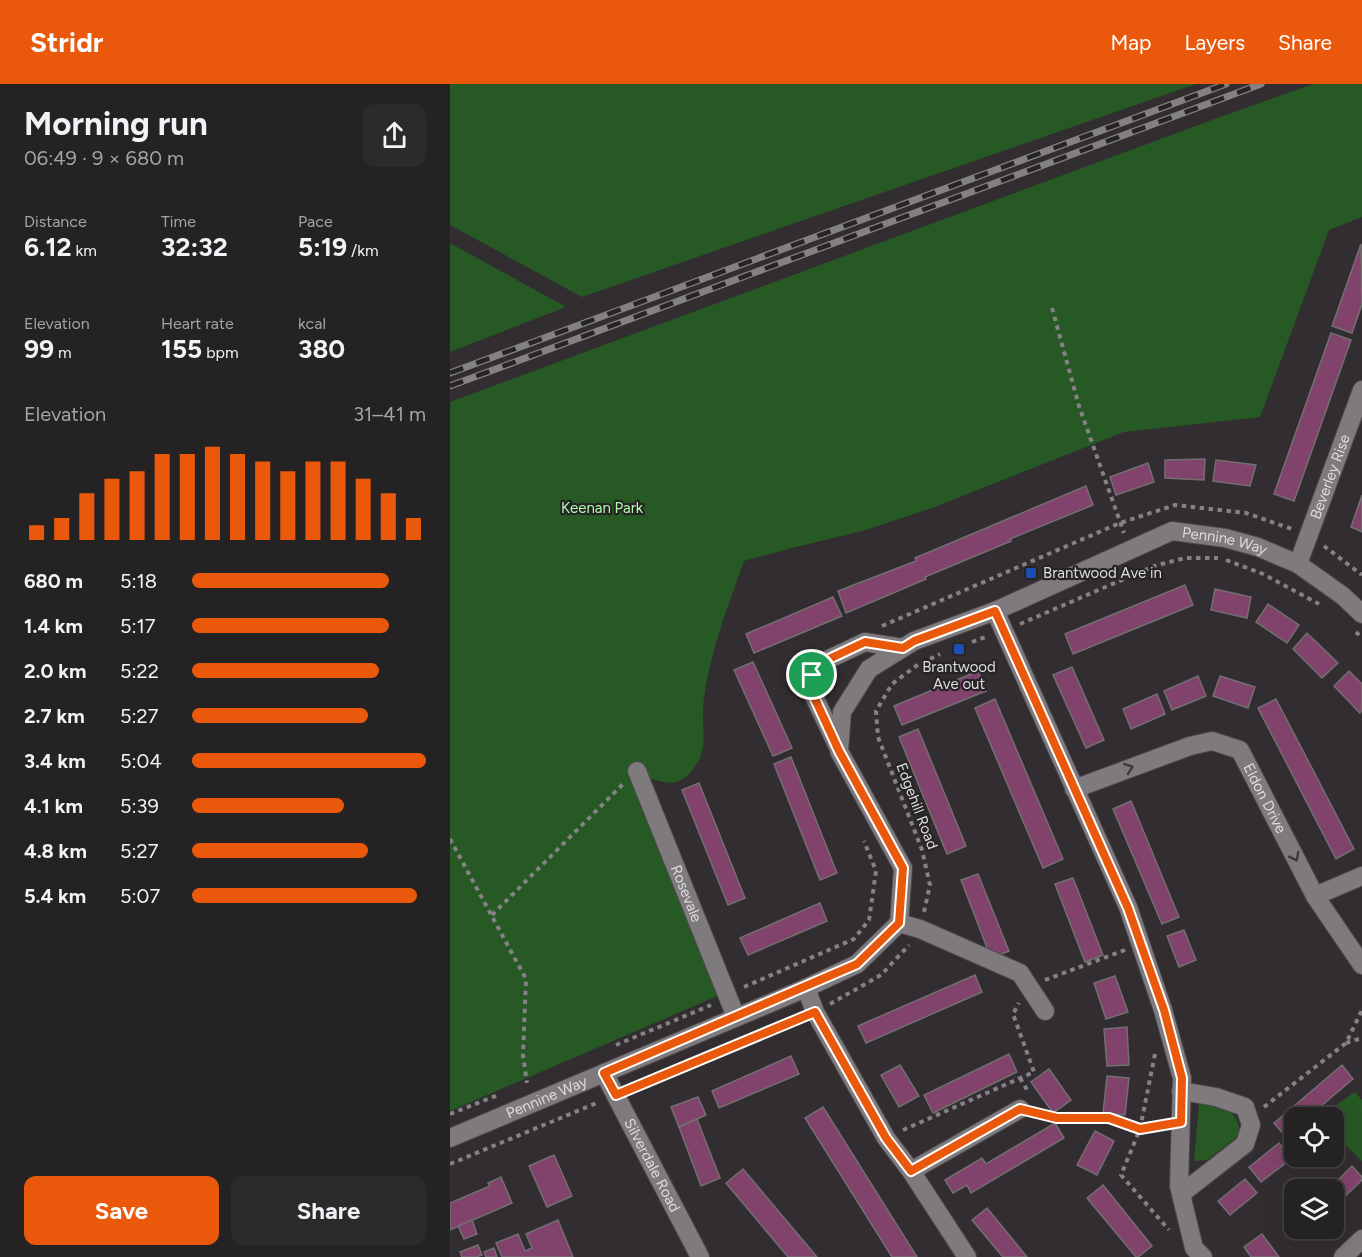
<!DOCTYPE html>
<meta charset="utf-8">
<style>
:root{--surface:#252224;--page:#2d2a2c;--text:#f1f3f6;--muted:#a3a4a6;--line:#423f41;--accent:#ea580c}
body{margin:0;font-family:Figtree,sans-serif;background:var(--page);color:var(--text);height:100vh;display:flex;flex-direction:column;font-size:22px;white-space:nowrap}
*{box-sizing:border-box;margin:0}
p{font-size:20px;color:var(--muted)}
.icon{flex:none;width:33px;height:33px;fill:none;stroke:currentColor;stroke-width:2;stroke-linecap:round;stroke-linejoin:round}
.map{position:relative;flex:1;overflow:hidden}
.details{display:flex;flex-direction:column;background:var(--surface);width:450px}
.details>*{flex:none}
.buttons{position:absolute;left:834px;top:1023px;display:grid;gap:12px}
.buttons a{display:grid;place-items:center;width:60px;height:60px;border-radius:12px;background:var(--surface);box-shadow:0 6px 24px #0002,0 0 0 2px var(--line);font-size:30px}
.pin{position:absolute;display:grid;place-items:center;width:51px;height:51px;color:#fff;margin:-26px;border:3px solid #fff;border-radius:50%;box-shadow:0 2px 6px #0007}
.round{display:grid;place-items:center;flex:none;width:63px;height:63px;border-radius:12px;background:var(--page)}
.headline{display:flex;align-items:center;justify-content:space-between;height:102px;padding:0 24px}
h1{font-size:33px;font-weight:700;line-height:45px}
.figures{display:grid;grid-template-columns:repeat(3,1fr);gap:9px;height:102px;padding:6px 24px}
.figures div{display:grid;align-content:center}
.figures b{font-size:26px;font-weight:700}
.figures small{font-size:16px;font-weight:400}
.figures p{font-size:16px}
.chart{height:168px;padding:12px 24px}
.chart p{display:flex;justify-content:space-between}
.chart svg{width:100%;height:108px;margin-top:6px;stroke:var(--accent);stroke-width:6}
.primary-button{display:flex;gap:12px;margin-top:auto;padding:12px 24px}
.primary-button a{flex:1;height:69px;border-radius:12px;background:var(--accent);color:#fff;font-size:24px;font-weight:700;line-height:69px;text-align:center}
.primary-button a+a{background:var(--page);color:var(--text)}
ul{padding:0 24px;list-style:none;font-size:20px}
li{display:grid;grid-template-columns:96px 72px 1fr;align-items:center;height:45px}
li i{height:15px;border-radius:8px;background:var(--accent)}
header{display:flex;align-items:center;gap:36px;box-sizing:border-box;height:84px;padding:0 30px;background:var(--accent);color:#fff}
header strong{font-size:28px}
nav{display:flex;gap:33px;margin-inline-start:auto;font-size:21px}
main{display:flex;flex:1;min-height:0}
.map>svg:first-child{display:block}
.green{fill:#275924}
.building{fill:#81436b;stroke:#736f71;stroke-width:1.5}
.lines{fill:none;stroke-linecap:round;stroke-linejoin:round}
.minor-casing{stroke:#4c494b;stroke-width:20}
.path{stroke:#858284;stroke-width:4;stroke-dasharray:4.5 4.5;stroke-linecap:butt}
.minor{stroke:#7e7a7d;stroke-width:18}
.rail-casing{stroke:#848184;stroke-width:7}
.rail{stroke:#272426;stroke-width:4.5;stroke-dasharray:14;stroke-linecap:butt}
.oneway{stroke:#3d3a3c}
.route-casing{stroke:#fff;stroke-width:12}
.route{stroke:#ea580c;stroke-width:8}
.transit-dot{fill:#1a4fb4;stroke:#272426;stroke-width:2}
.labels{text-anchor:middle;stroke-width:4.5;stroke-linejoin:round;paint-order:stroke}
.street-label{font-size:15px;fill:#dedcde;stroke:#272426}
.park-label{font-size:15px;fill:#b0fbaa;stroke:#272426}
.poi-label{font-size:15px;fill:#dedcde;stroke:#272426;text-anchor:start}
</style>
<header>
<strong>Stridr</strong>
<nav><a>Map</a><a>Layers</a><a>Share</a></nav>
</header>
<main>
<section class="details">
<div class="headline"><div><h1>Morning run</h1><p>06:49 · 9 × 680 m</p></div><a class="round"><svg class="icon" aria-label="share" viewBox="0 0 24 24"><path d="M12 15V3M7 8l5-5 5 5M5 13v7h14v-7"/></svg></a></div>
<div class="figures">
<div><p>Distance</p><b>6.12<small> km</small></b></div>
<div><p>Time</p><b>32:32</b></div>
<div><p>Pace</p><b>5:19<small> /km</small></b></div>
</div>
<div class="figures">
<div><p>Elevation</p><b>99<small> m</small></b></div>
<div><p>Heart rate</p><b>155<small> bpm</small></b></div>
<div><p>kcal</p><b>380</b></div>
</div>
<div class="chart"><p><span>Elevation</span>31–41 m</p>
<svg viewBox="0 0 160 44" preserveAspectRatio="none"><path d="M5 44V38M15 44V35M25 44V25M35 44V19M45 44V16M55 44V9M65 44V9M75 44V6M85 44V9M95 44V12M105 44V16M115 44V12M125 44V12M135 44V19M145 44V25M155 44V35"/></svg>
</div>
<ul>
<li><b>680 m</b>5:18<i style="width:84%"></i></li>
<li><b>1.4 km</b>5:17<i style="width:84%"></i></li>
<li><b>2.0 km</b>5:22<i style="width:80%"></i></li>
<li><b>2.7 km</b>5:27<i style="width:75%"></i></li>
<li><b>3.4 km</b>5:04<i style="width:100%"></i></li>
<li><b>4.1 km</b>5:39<i style="width:65%"></i></li>
<li><b>4.8 km</b>5:27<i style="width:75%"></i></li>
<li><b>5.4 km</b>5:07<i style="width:96%"></i></li>
</ul>
<div class="primary-button"><a>Save</a><a>Share</a></div>
</section>
<div class="map">
<svg width="912" height="1173" viewBox="0 0 912 1173">
<rect width="100%" height="100%" fill="#312d30"/>
<g class="green">
<polygon points="0,0 746,0 132,213 0,141"/>
<path d="M863,0H912V133L879,146L810,333L674,348L485,423L416,446L342,464L294,477C277,525 258,573 253,624C252,642 258,663 247,679C233,701 225,701 201,695L191,701L277,908L0,1027V318L759,37Z"/>
<polygon points="0,159 116,223 0,268"/>
<polygon points="905,1008 912,1016 912,1077 891,1057 884,1064 884,1034 869,1033"/>
<path d="M749,1020C774,1022 785,1022 791,1050L757,1076L744,1077Z"/>
</g>
<g class="building">
<polygon points="911,160 912,220 902,249 882,242"/>
<polygon points="881,249 901,256 844,417 824,410"/>
<polygon points="755,375 754,396 715,394 715,376"/>
<polygon points="766,376 806,381 800,402 763,397"/>
<polygon points="698,379 704,398 666,411 660,393"/>
<polygon points="636,402 643,421 560,455 561,457 475,493 476,495 396,529 388,507 466,477 465,474"/>
<polygon points="912,411 912,448 901,443"/>
<polygon points="735,501 743,521 623,570 615,550"/>
<polygon points="765,505 801,513 797,534 761,526"/>
<polygon points="383,513 392,532 304,569 296,550"/>
<polygon points="818,520 849,541 837,559 806,538"/>
<polygon points="857,549 888,579 872,594 843,565"/>
<polygon points="303,578 342,664 323,672 284,586"/>
<polygon points="622,583 654,656 636,664 603,591"/>
<polygon points="528,587 536,607 452,641 444,622"/>
<polygon points="899,587 912,600 912,626 910,629 884,602"/>
<polygon points="748,592 756,612 722,626 714,607"/>
<polygon points="770,592 805,603 798,624 763,612"/>
<polygon points="707,610 715,630 681,645 673,625"/>
<polygon points="545,615 613,775 593,784 525,624"/>
<polygon points="826,615 904,765 886,775 808,624"/>
<polygon points="468,645 516,762 497,770 449,653"/>
<polygon points="341,673 387,789 370,796 324,680"/>
<polygon points="249,699 295,814 278,821 232,706"/>
<polygon points="681,717 729,833 712,840 663,725"/>
<polygon points="528,790 559,867 541,874 511,796"/>
<polygon points="623,794 653,871 635,878 605,800"/>
<polygon points="370,819 377,837 298,871 290,854"/>
<polygon points="734,846 746,876 729,883 717,852"/>
<polygon points="525,891 532,908 416,959 408,942"/>
<polygon points="665,892 678,928 656,935 644,899"/>
<polygon points="677,943 679,981 657,982 654,945"/>
<polygon points="559,970 567,988 483,1029 474,1011"/>
<polygon points="341,972 349,990 269,1024 262,1007"/>
<polygon points="450,981 469,1012 449,1023 431,991"/>
<polygon points="892,981 903,995 857,1034 844,1034 844,1044 835,1052 824,1039"/>
<polygon points="599,985 621,1016 603,1029 581,998"/>
<polygon points="657,992 679,994 675,1031 653,1029"/>
<polygon points="248,1013 256,1031 229,1043 221,1023"/>
<polygon points="373,1023 467,1173 442,1173 355,1034"/>
<polygon points="247,1035 270,1094 251,1102 229,1043"/>
<polygon points="605,1039 614,1054 521,1109 517,1101 503,1109 495,1096 532,1074 536,1080"/>
<polygon points="645,1047 664,1057 647,1091 627,1081"/>
<polygon points="829,1059 841,1075 811,1098 799,1083"/>
<polygon points="104,1071 122,1112 97,1123 79,1082"/>
<polygon points="902,1082 912,1093 912,1096 885,1122 884,1120 884,1106 878,1106"/>
<polygon points="293,1085 367,1173 338,1173 276,1099"/>
<polygon points="51,1093 62,1119 0,1146 0,1119 40,1102 38,1099"/>
<polygon points="795,1095 807,1109 780,1131 768,1117"/>
<polygon points="653,1101 702,1162 688,1173 686,1173 637,1114"/>
<polygon points="537,1124 577,1173 553,1173 522,1136"/>
<polygon points="22,1136 27,1150 14,1155 8,1142"/>
<polygon points="108,1136 123,1173 52,1173 46,1159 68,1150 75,1167 82,1164 76,1150"/>
<polygon points="844,1144 868,1144 856,1156"/>
<polygon points="812,1150 829,1173 801,1173 794,1163"/>
<polygon points="28,1161 32,1171 26,1173 12,1173 10,1168"/>
<polygon points="44,1164 47,1173 36,1173 34,1168"/>
</g>
<g class="lines">
<g class="minor-casing">
<g id="minor">
<path id="s1" d="M848,480L912,306"/>
<polyline points="545,527 678,823 713,926 732,994 729,1102 744,1164 753,1173"/>
<polyline points="388,663 359,602 362,591 379,575 415,558 453,564"/>
<path id="s2" d="M187,687L286,933"/>
<path id="s3" d="M624,705L740,662L762,657L790,666L865,812L912,881"/>
<polyline points="865,812 912,792"/>
<polyline points="449,839 470,845 570,889 595,927"/>
<polyline points="356,904 365,928 436,1054 461,1087 517,1173"/>
<path id="s4" d="M154,989L250,1173"/>
<path id="s5" d="M0,1054L356,904L407,880L449,839L453,784L389,667L392,628L419,585L464,557L545,527L722,447L775,454L808,463L848,480L893,512L912,530"/>
<polyline points="461,1087 570,1025"/>
<polyline points="731,1110 795,1060 801,1041 795,1023 766,1013 731,1007"/>
<polyline points="893,1173 912,1155"/>
</g>
</g>
<g class="path">
<polyline points="602,224 629,322 674,449"/>
<polyline points="874,462 912,491"/>
<polyline points="776,476 813,490 869,520"/>
<polyline points="570,540 704,482 735,474 768,474"/>
<polyline points="432,542 670,439 725,421 796,429 842,445"/>
<polyline points="906,548 912,554"/>
<polyline points="522,558 538,552"/>
<polyline points="0,755 76,895 73,971 77,999"/>
<polyline points="474,828 480,801 472,766 428,653 426,627 442,600 466,582 490,570"/>
<polyline points="42,831 173,700"/>
<polyline points="595,896 675,866"/>
<polyline points="294,903 404,855 419,836 426,787 414,757"/>
<polyline points="380,920 431,891 459,861"/>
<polyline points="896,959 912,954"/>
<polyline points="166,961 261,921"/>
<polyline points="705,970 690,1045 671,1091 719,1146"/>
<polyline points="570,994 579,1009"/>
<polyline points="181,1005 349,935"/>
<polyline points="814,1023 896,959 912,926"/>
<polyline points="587,1029 607,1034 659,1034 690,1045 712,1041"/>
<polyline points="0,1030 48,1011"/>
<polyline points="453,1046 584,988 563,930 569,919"/>
<polyline points="0,1080 149,1018"/>
</g>
<use href="#minor" class="minor"/>
<g class="rail-casing">
<g id="rail">
<polyline points="0,289 776,0"/>
<polyline points="0,302 811,0"/>
</g>
</g>
<use href="#rail" class="rail"/>
</g>
<defs><path id="oneway-chevron" d="M-2-3.5L2.5 0L-2 3.5" fill="none" stroke-width="1.6" stroke-linecap="round" stroke-linejoin="round" transform="scale(1.5)"/></defs>
<g class="oneway">
<use href="#oneway-chevron" transform="translate(679 684) rotate(-20)"/>
<use href="#oneway-chevron" transform="translate(845 773) rotate(63)"/>
</g>
<g class="lines">
<g class="route-casing">
<polygon id="route" points="545,527 678,824 714,926 732,994 731,1038 690,1045 659,1034 607,1034 570,1025 461,1087 436,1054 365,928 166,1011 154,989 407,880 449,839 453,784 389,667 359,602 362,591 379,575 415,558 453,564 464,557"/>
</g>
<use href="#route" class="route"/>
</g>
<g class="transit-dot">
<rect x="575" y="483" width="12" height="12" rx="3"/>
<rect x="503" y="559" width="12" height="12" rx="3"/>
</g>
<g class="labels">
<g class="street-label">
<text dy="5" stroke="none"><textPath href="#s1" startOffset="93">Beverley Rise</textPath></text>
<text dy="5" stroke="none"><textPath href="#s5" startOffset="1167">Pennine Way</textPath></text>
<text dy="5" stroke="none"><textPath href="#s3" startOffset="230">Eldon Drive</textPath></text>
<text transform="translate(467 722) rotate(69)" y="5">Edgehill Road</text>
<text dy="5" stroke="none"><textPath href="#s2" startOffset="132">Rosevale</textPath></text>
<text dy="5" stroke="none"><textPath href="#s5" startOffset="105">Pennine Way</textPath></text>
<text dy="5" stroke="none"><textPath href="#s4" startOffset="104">Silverdale Road</textPath></text>
</g>
<g class="park-label">
<text x="152" y="429">Keenan Park</text>
</g>
<g class="poi-label">
<text x="593" y="494">Brantwood Ave in</text>
<text x="509" y="588" text-anchor="middle">Brantwood<tspan x="509" dy="17">Ave out</tspan></text>
</g>
</g>
</svg>
<div class="buttons">
<a><svg class="icon" aria-label="locate" viewBox="0 0 24 24"><circle cx="12" cy="12" r="6"/><path d="M12 2v4M12 18v4M2 12h4M18 12h4"/></svg></a>
<a><svg class="icon" aria-label="layers" viewBox="0 0 24 24"><path d="M12 4l9 5-9 5-9-5zM3 14l9 5 9-5"/></svg></a>
</div>
<div class="pin" style="left:362px;top:591px;background:#1e9e55"><svg class="icon" aria-label="arrive" viewBox="0 0 24 24"><path d="M6 21V4h12l-3 4 3 4H6"/></svg></div>
</div>
</main>
